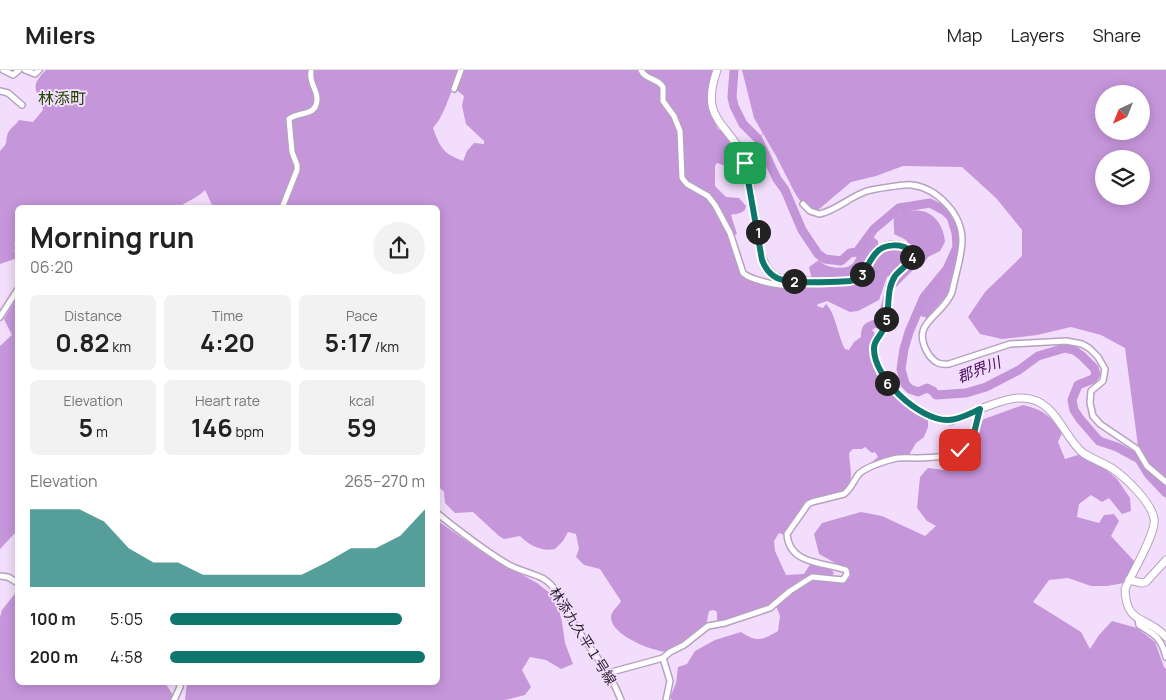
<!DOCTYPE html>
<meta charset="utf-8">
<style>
:root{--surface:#fff;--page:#f2f2f2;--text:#222;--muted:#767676;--line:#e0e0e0;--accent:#0f766e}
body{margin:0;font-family:Manrope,"Noto Sans JP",sans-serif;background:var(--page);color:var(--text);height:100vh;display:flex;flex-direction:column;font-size:19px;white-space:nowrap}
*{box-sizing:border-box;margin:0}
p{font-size:16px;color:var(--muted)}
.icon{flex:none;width:28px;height:28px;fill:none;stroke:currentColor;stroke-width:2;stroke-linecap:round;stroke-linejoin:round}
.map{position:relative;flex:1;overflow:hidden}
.details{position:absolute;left:15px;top:135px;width:425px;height:480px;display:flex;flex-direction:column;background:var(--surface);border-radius:8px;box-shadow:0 2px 12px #0003}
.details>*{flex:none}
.needle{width:32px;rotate:223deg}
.buttons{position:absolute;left:1095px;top:15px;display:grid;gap:10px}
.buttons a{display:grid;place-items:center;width:55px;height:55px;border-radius:50%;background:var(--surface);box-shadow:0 2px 12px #0003;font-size:25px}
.pin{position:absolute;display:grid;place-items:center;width:42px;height:42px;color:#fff;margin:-21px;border-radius:10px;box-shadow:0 2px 8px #0006}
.km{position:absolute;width:25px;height:25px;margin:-12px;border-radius:50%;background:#222;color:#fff;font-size:14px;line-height:25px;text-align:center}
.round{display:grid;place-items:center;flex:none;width:52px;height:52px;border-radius:26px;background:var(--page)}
.overview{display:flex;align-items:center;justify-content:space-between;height:85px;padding:0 15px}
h1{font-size:28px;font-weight:700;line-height:38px}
.stats{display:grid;grid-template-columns:repeat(3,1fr);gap:8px;height:85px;padding:5px 15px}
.stats div{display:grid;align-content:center;border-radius:8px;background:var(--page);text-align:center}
.stats b{font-size:25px;font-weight:700}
.stats small{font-size:14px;font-weight:400}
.stats p{font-size:14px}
.chart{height:140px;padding:10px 15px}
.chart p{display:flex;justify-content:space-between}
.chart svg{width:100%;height:90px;margin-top:5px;fill:var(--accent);opacity:.7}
ul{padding:0 15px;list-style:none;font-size:16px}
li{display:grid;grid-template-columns:80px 60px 1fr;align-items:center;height:38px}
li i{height:12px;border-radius:6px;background:var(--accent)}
header{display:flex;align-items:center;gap:30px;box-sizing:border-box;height:70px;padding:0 25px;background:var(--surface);border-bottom:1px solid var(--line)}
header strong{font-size:24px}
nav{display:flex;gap:28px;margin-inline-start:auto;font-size:18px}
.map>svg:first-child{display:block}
.forest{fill:#c696db;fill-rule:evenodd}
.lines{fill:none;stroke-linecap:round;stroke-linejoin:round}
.stream{stroke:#c494d9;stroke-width:1}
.river{stroke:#c494d9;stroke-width:9}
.minor-casing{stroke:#b6a2c0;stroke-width:8}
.major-casing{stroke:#b6a2c0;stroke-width:9}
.minor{stroke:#fff;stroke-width:5}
.major{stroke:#fff;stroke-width:7}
.route-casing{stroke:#fff;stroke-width:10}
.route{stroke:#0f766e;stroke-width:6}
.labels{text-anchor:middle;stroke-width:4;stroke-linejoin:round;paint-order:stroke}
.street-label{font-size:14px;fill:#251d29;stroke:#f3ddfc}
.water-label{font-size:15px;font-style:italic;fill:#49095e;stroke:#f3ddfc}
.quarter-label{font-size:16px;fill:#204502;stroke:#f3ddfc}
</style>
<header>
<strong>Milers</strong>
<nav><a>Map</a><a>Layers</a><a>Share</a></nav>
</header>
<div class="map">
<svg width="1166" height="630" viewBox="0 0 1166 630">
<rect width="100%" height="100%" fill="#f3ddfc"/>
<g class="forest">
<path d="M46,0H460L445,38L439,50L433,58C437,69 441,81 452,86C455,88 459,89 463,91L467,81L474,73L484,74V71L466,54L462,36L464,26L455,19L462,0H640L661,15V30L673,47L679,61L681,108L709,129L729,163L741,202L787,217L791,220L793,218H799L811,214L850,213C862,200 887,165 907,183V191L895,203L887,207L879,230L858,241L850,242L827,231L818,234L817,236L823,238L826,234C835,242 838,266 845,279L849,280L854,272L861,267C861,252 867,253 878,248L887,212L892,207L881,258H875L872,260L876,265L872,272L880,306L928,347V357L924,367L916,373L909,385L872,395L871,393L878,387L875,382L872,383L865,377L862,379H853L849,383L851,404L850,416L845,422L814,430L786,463L784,465L779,463L774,471L775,481L786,505L804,504L811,493L829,497L834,503L831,507C826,507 821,504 816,504C798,504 778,533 762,540C748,546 731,548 717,552V542L714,540L709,541L706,556C692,563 685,581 668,582C653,582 610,565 611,547C611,542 618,536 621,531L600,499L584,495L576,487L579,479L576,464L568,462L563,471L555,479C541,482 529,475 520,466L504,469L499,466L473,442L455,443L445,433L444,422L438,416V138L213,137L205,120C198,128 188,130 180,137L18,138L17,172L14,173L16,179L14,180L17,188L0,194V81C10,71 4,73 8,63C10,58 16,55 19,50L33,52L43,40C39,20 27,19 46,0Z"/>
<path d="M642,0H715L713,47L718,59L728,65L743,92L744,96L738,100L717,93L715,96V116L726,127L739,128L746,136C745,144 738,143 731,145L737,164L735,165L731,163L717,135L688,113L683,105L681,61L664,31L665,18L645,5Z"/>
<path d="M742,0H1166V409L1149,394L1138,376L1125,278L1101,265L1071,257L1037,265L1002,269L980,264L968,247L985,222L1022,186V160L996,128L962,97L903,96L876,106L851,112L811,146L796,125L776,86L754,48ZM1104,24H1141V61H1104ZM1104,89H1141V126H1104Z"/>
<path d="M904,141C909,141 915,140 921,141C936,143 944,158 945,172L940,181L928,187L922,196L913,200L895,218H893L892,216L895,210L917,186L916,180L910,176L906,170L894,164C895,151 889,148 904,141Z"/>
<path d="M871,165L878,171V176L872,184L863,200L855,207L812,210L809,197L819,190C825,199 849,201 854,192C856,189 857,184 859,181C862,175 867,170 871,165Z"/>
<path d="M953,193L956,194L947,225L927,248L921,246C918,232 938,216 945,207C949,202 951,198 953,193Z"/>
<polygon points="17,228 17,464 15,463 0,479 0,276 12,265 4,249"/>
<path d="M1023,335C1044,340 1051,346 1062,363L1058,372L1065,389L1081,384L1102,396L1117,409L1130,428L1131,441L1122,444L1109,428L1102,432L1091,425L1079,434L1077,447L1099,453L1104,445L1114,444L1119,451L1111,466L1135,492L1124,513L1107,516H1091L1068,508L1049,510L1033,532L1081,562L1090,579L1099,565L1112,551L1137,558L1155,572L1164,597L1166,599V630H672L670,628L676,613L678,597L687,594L695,581L715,570L741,562C758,573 762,570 778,561L780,546L776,536C784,529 802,513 812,509C824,505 840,520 850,507L848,500L819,484L814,464L822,453L861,442L882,446L925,466L936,456L927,451L917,438L920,407L928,398L944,400L960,387L968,375L971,361L984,349Z"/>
<polygon points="438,451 482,482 537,513 556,528 562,552 565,573 573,594 561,599 546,590 530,587 522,600 531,617 525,625 505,630 185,630 187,613 438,612"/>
<polygon points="17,521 18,612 165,613 173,625 171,630 0,630 0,547 2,540"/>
</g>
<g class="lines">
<path class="stream" d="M758,69C769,57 767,59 765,43C778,29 796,17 803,0"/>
<polyline class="river" points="734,0 732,27 734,36 743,54 758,69 777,109 785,120 802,160 818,184 825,189 841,191 850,183 857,182 874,159 899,138 930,133 945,141 951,147 956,163 957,177 947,199 924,227 909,262 904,279 901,299 905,314 910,319 918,322 927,318 933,321 936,325 966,323 986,317 1019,300 1038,286 1065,278 1074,280 1082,286 1094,298 1096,304 1093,309 1078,315 1072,330 1074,340 1080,349 1099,371 1117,377 1139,389 1149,405 1166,423"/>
<g class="minor-casing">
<g id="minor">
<polyline points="3,0 13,5 19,0"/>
<polyline points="25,0 35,4 39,0"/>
<path d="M641,0C645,10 658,8 663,17V31L674,46L680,61L682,108L687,114L708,126L715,135L730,163L743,203C753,212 798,221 808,212"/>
<polyline points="454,19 461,0"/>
<polyline points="0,21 8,23 22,35"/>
<path d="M803,134L810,141L819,144C836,141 849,127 867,121C874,119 905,114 912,115C937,118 962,144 962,170C962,186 955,206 952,222C942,248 908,252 929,285C935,293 940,295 949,294L1010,274L1066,271L1082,274L1089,278L1098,287L1105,299L1103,311L1091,321L1090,333L1093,346L1100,354L1137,379L1147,396L1166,412"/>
<path d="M282,138L297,100V95L292,82L289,49C299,41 316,47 317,30C318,20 309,14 311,2"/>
<polyline points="0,247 18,219"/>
<path d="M438,444C461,462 483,480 509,495C520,501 533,503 544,509C559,519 563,535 571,549C588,578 609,598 621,630"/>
<polyline points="0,506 8,507 18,513"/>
<path d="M1138,550L1139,555C1156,565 1161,568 1166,587"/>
<polyline points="663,588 670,611 666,630"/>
<path d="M608,603L663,588L670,582L684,575L708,556L725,553L770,538L790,521L812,507L843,510L847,504L846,500C824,492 789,495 787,464L808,434L812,432L844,424C851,419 853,412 858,405C865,397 882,392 893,389C900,387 908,388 916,388C958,387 971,383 981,339"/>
<polyline points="174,630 180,617 179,612"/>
</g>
</g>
<g class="major-casing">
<g id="major">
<path d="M717,0C698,54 732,52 745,93C750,107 750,124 753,139C755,153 759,166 760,180C765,197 769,207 788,211H850C873,205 871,167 902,176C907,178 913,180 912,186C911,195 893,205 890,216C887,230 889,245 884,258C881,267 873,271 874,281C877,314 919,349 951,351C970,344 1003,327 1023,328C1056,329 1063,367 1083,383C1092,389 1104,393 1113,399C1126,408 1152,433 1154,449C1157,462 1131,505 1125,519C1126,556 1147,545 1166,567"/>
<polyline points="1129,510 1142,513 1146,512 1166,490"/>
</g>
</g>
<use href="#minor" class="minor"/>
<use href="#major" class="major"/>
</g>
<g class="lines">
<g class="route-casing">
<path id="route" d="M745,93L762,190C765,198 769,204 777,208C792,215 833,212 850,211C866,207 866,194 876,183C884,173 903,173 912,182C913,193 901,198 895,206C885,221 891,242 884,258C881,266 874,270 874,278C873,308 920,351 948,350C959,350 971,343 980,339L974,363L960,380"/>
</g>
<use href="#route" class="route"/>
</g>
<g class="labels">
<g class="street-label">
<text transform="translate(583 566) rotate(58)" y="5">林添九久平１号線</text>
</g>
<g class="water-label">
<text transform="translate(979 300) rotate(-21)" y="5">郡界川</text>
</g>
<g class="quarter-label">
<text x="62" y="34">林添町</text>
</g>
</g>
</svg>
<div class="buttons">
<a><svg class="needle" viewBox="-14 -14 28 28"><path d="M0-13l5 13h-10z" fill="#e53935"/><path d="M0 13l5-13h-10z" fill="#767676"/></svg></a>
<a><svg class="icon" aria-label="layers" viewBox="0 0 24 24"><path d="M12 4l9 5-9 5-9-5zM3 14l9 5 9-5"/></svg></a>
</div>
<div class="pin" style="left:745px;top:93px;background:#1e9e55"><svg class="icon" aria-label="arrive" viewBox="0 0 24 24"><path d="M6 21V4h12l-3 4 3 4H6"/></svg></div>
<div class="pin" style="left:960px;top:380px;background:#d93025"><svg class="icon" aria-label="check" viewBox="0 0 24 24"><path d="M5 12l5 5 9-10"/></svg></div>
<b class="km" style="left:758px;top:162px">1</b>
<b class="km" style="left:794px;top:211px">2</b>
<b class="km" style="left:862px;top:204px">3</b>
<b class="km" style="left:912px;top:187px">4</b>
<b class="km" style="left:886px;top:249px">5</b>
<b class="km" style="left:887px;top:313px">6</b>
<section class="details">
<div class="overview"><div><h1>Morning run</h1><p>06:20</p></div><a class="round"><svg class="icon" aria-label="share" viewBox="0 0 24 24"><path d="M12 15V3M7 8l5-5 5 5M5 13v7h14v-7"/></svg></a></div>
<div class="stats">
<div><p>Distance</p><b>0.82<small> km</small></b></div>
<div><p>Time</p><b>4:20</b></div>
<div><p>Pace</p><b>5:17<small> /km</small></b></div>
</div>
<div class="stats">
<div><p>Elevation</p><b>5<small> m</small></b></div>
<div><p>Heart rate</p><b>146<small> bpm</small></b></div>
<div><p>kcal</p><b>59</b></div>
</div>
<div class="chart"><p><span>Elevation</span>265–270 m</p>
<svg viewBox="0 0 160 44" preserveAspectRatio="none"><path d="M0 44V6L10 6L20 6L30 12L40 25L50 32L60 32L70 38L80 38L90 38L100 38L110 38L120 32L130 25L140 25L150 19L160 6V44z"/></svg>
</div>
<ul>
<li><b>100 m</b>5:05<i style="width:91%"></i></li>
<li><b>200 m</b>4:58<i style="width:100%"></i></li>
</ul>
</section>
</div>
